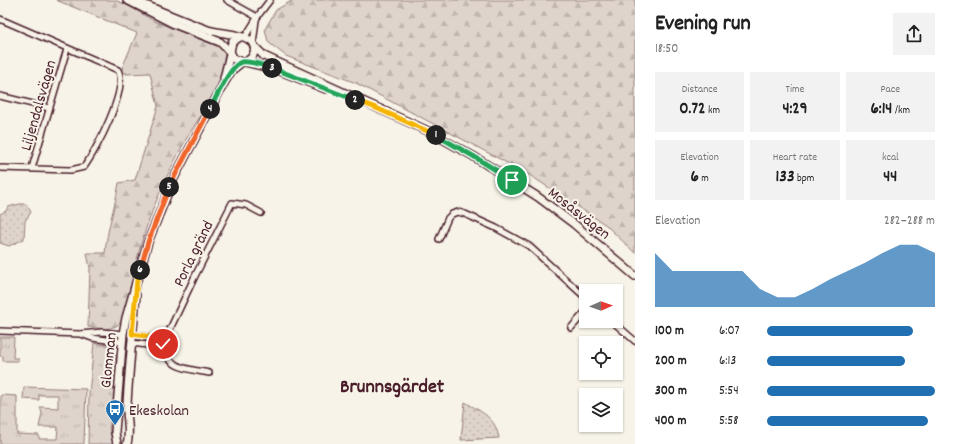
<!DOCTYPE html>
<meta charset="utf-8">
<style>
:root{--surface:#fff;--page:#f2f2f2;--text:#222;--muted:#767676;--accent:#1f6fb2}
body{margin:0;font-family:Dekko,sans-serif;background:var(--page);color:var(--text);height:100vh;display:flex;flex-direction:column;font-size:15px;white-space:nowrap}
*{box-sizing:border-box;margin:0}
p{font-size:13px;color:var(--muted)}
.icon{flex:none;width:22px;height:22px;fill:none;stroke:currentColor;stroke-width:2;stroke-linecap:round;stroke-linejoin:round}
.map{position:relative;flex:1;overflow:hidden}
.side{display:flex;flex-direction:column;background:var(--surface);width:320px}
.side>*{flex:none}
.needle{width:26px;rotate:88deg}
.fabs{position:absolute;left:579px;top:284px;display:grid;gap:8px}
.fabs a{display:grid;place-items:center;width:44px;height:44px;border-radius:0px;background:var(--surface);box-shadow:0 1px 3px #0004;font-size:20px}
.pin{position:absolute;display:grid;place-items:center;width:34px;height:34px;color:#fff;margin:-17px;border:2px solid #fff;border-radius:50%;box-shadow:0 1px 4px #0007}
.km{position:absolute;width:20px;height:20px;margin:-10px;border-radius:50%;background:#222;color:#fff;font-size:11px;line-height:20px;text-align:center}
.round{display:grid;place-items:center;flex:none;width:42px;height:42px;border-radius:0px;background:var(--page)}
.headline{display:flex;align-items:center;justify-content:space-between;height:68px;padding:0 20px}
h1{font-size:22px;font-weight:700;line-height:30px}
.stats{display:grid;grid-template-columns:repeat(3,1fr);gap:6px;height:68px;padding:4px 20px}
.stats div{display:grid;align-content:center;border-radius:0px;background:var(--page);text-align:center}
.stats b{font-size:17px;font-weight:700}
.stats small{font-size:11px;font-weight:400}
.stats p{font-size:11px}
.chart{height:112px;padding:8px 20px}
.chart p{display:flex;justify-content:space-between}
.chart svg{width:100%;height:72px;margin-top:4px;fill:var(--accent);opacity:.7}
ul{padding:0 20px;list-style:none;font-size:13px}
li{display:grid;grid-template-columns:64px 48px 1fr;align-items:center;height:30px}
li i{height:10px;border-radius:5px;background:var(--accent)}
main{display:flex;flex:1;min-height:0}
.map>svg:first-child{display:block}
.grass{fill:url(#grass-tufts);stroke:#947a7c}
.forest{fill:url(#forest-firs);stroke:#947a7c}
.park{fill:url(#park-dots);stroke:#947a7c}
.lines{fill:none;stroke-linecap:round;stroke-linejoin:round}
.street-casing{stroke:#4a1f2b;stroke-width:8}
.secondary-casing{stroke:#4a1f2b;stroke-width:10}
.street{stroke:#f7f3e8;stroke-width:5}
.secondary{stroke:#f7f3e8;stroke-width:7}
.split-1-casing{stroke:#fff;stroke-width:8}
.split-2-casing{stroke:#fff;stroke-width:8}
.split-3-casing{stroke:#fff;stroke-width:8}
.split-4-casing{stroke:#fff;stroke-width:8}
.split-5-casing{stroke:#fff;stroke-width:8}
.split-6-casing{stroke:#fff;stroke-width:8}
.split-7-casing{stroke:#fff;stroke-width:8}
.split-1{stroke:#22a559;stroke-width:5}
.split-2{stroke:#f5b400;stroke-width:5}
.split-3{stroke:#22a559;stroke-width:5}
.split-4{stroke:#22a559;stroke-width:5}
.split-5{stroke:#f0652b;stroke-width:5}
.split-6{stroke:#f0652b;stroke-width:5}
.split-7{stroke:#f5b400;stroke-width:5}
.labels{text-anchor:middle;stroke-width:4;stroke-linejoin:round;paint-order:stroke}
.street-label{font-size:16px;fill:#4a1f2b;stroke:#f7f3e8}
.poi-label{font-size:16px;fill:#4a1f2b;stroke:#f7f3e8;text-anchor:start}
.district-label{font-size:20px;font-weight:bold;fill:#4a1f2b;stroke:#f7f3e8}
</style>
<main>
<div class="map">
<svg width="635" height="444" viewBox="0 0 635 444">
<defs>
<pattern id="grass-tufts" width="24" height="20" patternUnits="userSpaceOnUse"><rect width="24" height="20" fill="#ded4cc"/><path d="M3 7l-1-3M5 7V3M7 7l1-3M15 17l-1-3M17 17v-4M19 17l1-3" fill="none" stroke="#c0b6af"/></pattern>
<pattern id="forest-firs" width="22" height="20" patternUnits="userSpaceOnUse"><rect width="22" height="20" fill="#ded4cc"/><path d="M5 1l3.5 6h-7zM16 11l3.5 6h-7z" fill="#c0b6af"/></pattern>
<pattern id="park-dots" width="8" height="8" patternUnits="userSpaceOnUse"><rect width="8" height="8" fill="#ded4cc"/><path d="M2 2h.1M6 6h.1" fill="none" stroke="#c0b6af" stroke-width="1.8" stroke-linecap="round"/></pattern>
</defs>
<rect width="100%" height="100%" fill="#f7f3e8"/>
<filter id="ink" filterUnits="userSpaceOnUse"><feTurbulence type="fractalNoise" baseFrequency=".025" numOctaves="2"/><feDisplacementMap in="SourceGraphic" scale="8" xChannelSelector="R" yChannelSelector="G"/><feConvolveMatrix kernelMatrix="1 2 1 2 8 2 1 2 1" color-interpolation-filters="sRGB"/></filter>
<g filter="url(#ink)">
<g class="grass">
<polygon points="0,337 14,337 13,358 18,358 18,361 3,361 3,356 0,356"/>
<polygon points="94,343 110,346 115,353 117,367 113,409 109,429 115,444 88,444 89,394"/>
<polygon points="24,387 86,389 84,444 0,444 1,395 17,396 17,434 39,435 39,439 57,439 58,427 39,427 42,413 40,407 58,408 58,395 39,395 39,400 23,399"/>
</g>
<g class="forest">
<path d="M56,0H115L129,6L154,21L224,49C229,80 198,117 184,143C167,174 152,208 142,241C134,267 129,294 122,321C113,332 100,328 88,327L90,268L87,253H105C107,229 115,207 119,183L135,180L158,106L150,73L126,74L122,68L137,33Z"/>
<polygon points="293,0 635,0 635,253 606,225 528,174 356,83 286,56 268,42 265,29 276,10"/>
</g>
<g class="park">
<polygon points="20,204 26,204 31,212 25,221 24,239 9,246 0,243 0,214 6,211 8,207"/>
<path d="M465,402C483,413 495,417 499,438L461,440Z"/>
</g>
<g class="lines">
<g class="street-casing">
<g id="street">
<polyline points="227,0 257,17"/>
<path d="M0,19L118,70C129,88 96,151 84,167L71,170L0,168"/>
<polyline points="245,37 260,13 270,0"/>
<polyline points="253,44 256,20"/>
<polyline points="0,96 49,108"/>
<polyline points="32,168 67,49"/>
<polyline points="439,239 448,218 452,214 458,212 465,214 496,228 529,246 586,298"/>
<polyline points="612,321 635,341"/>
<polyline points="571,328 586,311"/>
<polyline points="0,331 80,334 102,332 123,334"/>
<polyline points="81,334 92,338 122,342"/>
<polyline points="132,335 165,339"/>
<polyline points="131,343 164,347"/>
<path d="M209,373C189,369 166,369 163,344L194,278L232,203L246,205L261,213"/>
</g>
</g>
<g class="secondary-casing">
<g id="secondary">
<polyline points="127,0 174,24 220,42 230,52"/>
<path d="M133,0C158,10 183,21 208,30C218,33 240,34 248,39C259,45 255,59 244,62L234,59L230,52L232,42L240,37"/>
<polyline points="254,46 264,56 428,131 473,156 538,197 574,224 635,276"/>
<polyline points="245,62 278,70 326,89"/>
<polyline points="224,78 230,54"/>
<polyline points="117,444 115,432 123,334 126,318 148,242 173,180 223,85 232,70 242,62"/>
<path d="M127,444C131,430 126,418 127,404C129,367 133,331 136,295"/>
</g>
</g>
<use href="#street" class="street"/>
<use href="#secondary" class="secondary"/>
</g>
</g>
<g class="lines" filter="url(#ink)">
<g class="split-1-casing">
<polyline id="split-1" points="436,135 473,156 512,180"/>
</g>
<g class="split-2-casing">
<polyline id="split-2" points="355,100 376,108 436,135"/>
</g>
<g class="split-3-casing">
<polyline id="split-3" points="272,68 355,100"/>
</g>
<g class="split-4-casing">
<path id="split-4" d="M210,109C216,98 230,66 241,62C250,60 264,66 272,68"/>
</g>
<g class="split-5-casing">
<polyline id="split-5" points="169,187 210,109"/>
</g>
<g class="split-6-casing">
<polyline id="split-6" points="140,270 148,242 169,187"/>
</g>
<g class="split-7-casing">
<polyline id="split-7" points="140,270 137,280 132,334 165,339 163,344"/>
</g>
<use href="#split-1" class="split-1"/>
<use href="#split-2" class="split-2"/>
<use href="#split-3" class="split-3"/>
<use href="#split-4" class="split-4"/>
<use href="#split-5" class="split-5"/>
<use href="#split-6" class="split-6"/>
<use href="#split-7" class="split-7"/>
</g>
<defs>
<g id="bus-pin" transform="scale(1)"><path d="M0 17L-7.5 6A9.5 9.5 0 1 1 7.5 6Z" fill="#1f6fb2" stroke="#f7f3e8"/><path d="M-5-6H5V4H4V6H2V4H-2V6H-4V4H-5ZM-3.5-4V0h7V-4ZM-3.5 1.2v1.5H-2V1.2ZM2 1.2v1.5H3.5V1.2Z" fill="#fff"/></g>
</defs>
<g fill-rule="evenodd">
<use href="#bus-pin" x="115" y="409"/>
</g>
<g class="labels">
<g class="street-label">
<text transform="translate(37 105) rotate(-74)" y="6">Liljendalsvägen</text>
<text transform="translate(580 212) rotate(38)" y="6">Mosåsvägen</text>
<text transform="translate(192 253) rotate(-64)" y="6">Porla gränd</text>
<text transform="translate(107 360) rotate(-84)" y="6">Glomman</text>
</g>
<g class="poi-label">
<text x="129" y="415">Ekeskolan</text>
</g>
<g class="district-label">
<text x="392" y="392">Brunnsgärdet</text>
</g>
</g>
</svg>
<div class="fabs">
<a><svg class="needle" viewBox="-14 -14 28 28"><path d="M0-13l5 13h-10z" fill="#e53935"/><path d="M0 13l5-13h-10z" fill="#767676"/></svg></a>
<a><svg class="icon" aria-label="locate" viewBox="0 0 24 24"><circle cx="12" cy="12" r="6"/><path d="M12 2v4M12 18v4M2 12h4M18 12h4"/></svg></a>
<a><svg class="icon" aria-label="layers" viewBox="0 0 24 24"><path d="M12 4l9 5-9 5-9-5zM3 14l9 5 9-5"/></svg></a>
</div>
<div class="pin" style="left:512px;top:180px;background:#1e9e55"><svg class="icon" aria-label="arrive" viewBox="0 0 24 24"><path d="M6 21V4h12l-3 4 3 4H6"/></svg></div>
<div class="pin" style="left:163px;top:344px;background:#d93025"><svg class="icon" aria-label="check" viewBox="0 0 24 24"><path d="M5 12l5 5 9-10"/></svg></div>
<b class="km" style="left:436px;top:135px">1</b>
<b class="km" style="left:355px;top:100px">2</b>
<b class="km" style="left:272px;top:68px">3</b>
<b class="km" style="left:210px;top:109px">4</b>
<b class="km" style="left:169px;top:187px">5</b>
<b class="km" style="left:140px;top:270px">6</b>
</div>
<section class="side">
<div class="headline"><div><h1>Evening run</h1><p>18:50</p></div><a class="round"><svg class="icon" aria-label="share" viewBox="0 0 24 24"><path d="M12 15V3M7 8l5-5 5 5M5 13v7h14v-7"/></svg></a></div>
<div class="stats">
<div><p>Distance</p><b>0.72<small> km</small></b></div>
<div><p>Time</p><b>4:29</b></div>
<div><p>Pace</p><b>6:14<small> /km</small></b></div>
</div>
<div class="stats">
<div><p>Elevation</p><b>6<small> m</small></b></div>
<div><p>Heart rate</p><b>133<small> bpm</small></b></div>
<div><p>kcal</p><b>44</b></div>
</div>
<div class="chart"><p><span>Elevation</span>282–288 m</p>
<svg viewBox="0 0 160 44" preserveAspectRatio="none"><path d="M0 44V11L10 22L20 22L30 22L40 22L50 22L60 33L70 38L80 38L90 33L100 27L110 22L120 17L130 11L140 6L150 6L160 11V44z"/></svg>
</div>
<ul>
<li><b>100 m</b>6:07<i style="width:87%"></i></li>
<li><b>200 m</b>6:13<i style="width:82%"></i></li>
<li><b>300 m</b>5:54<i style="width:100%"></i></li>
<li><b>400 m</b>5:58<i style="width:96%"></i></li>
</ul>
</section>
</main>
